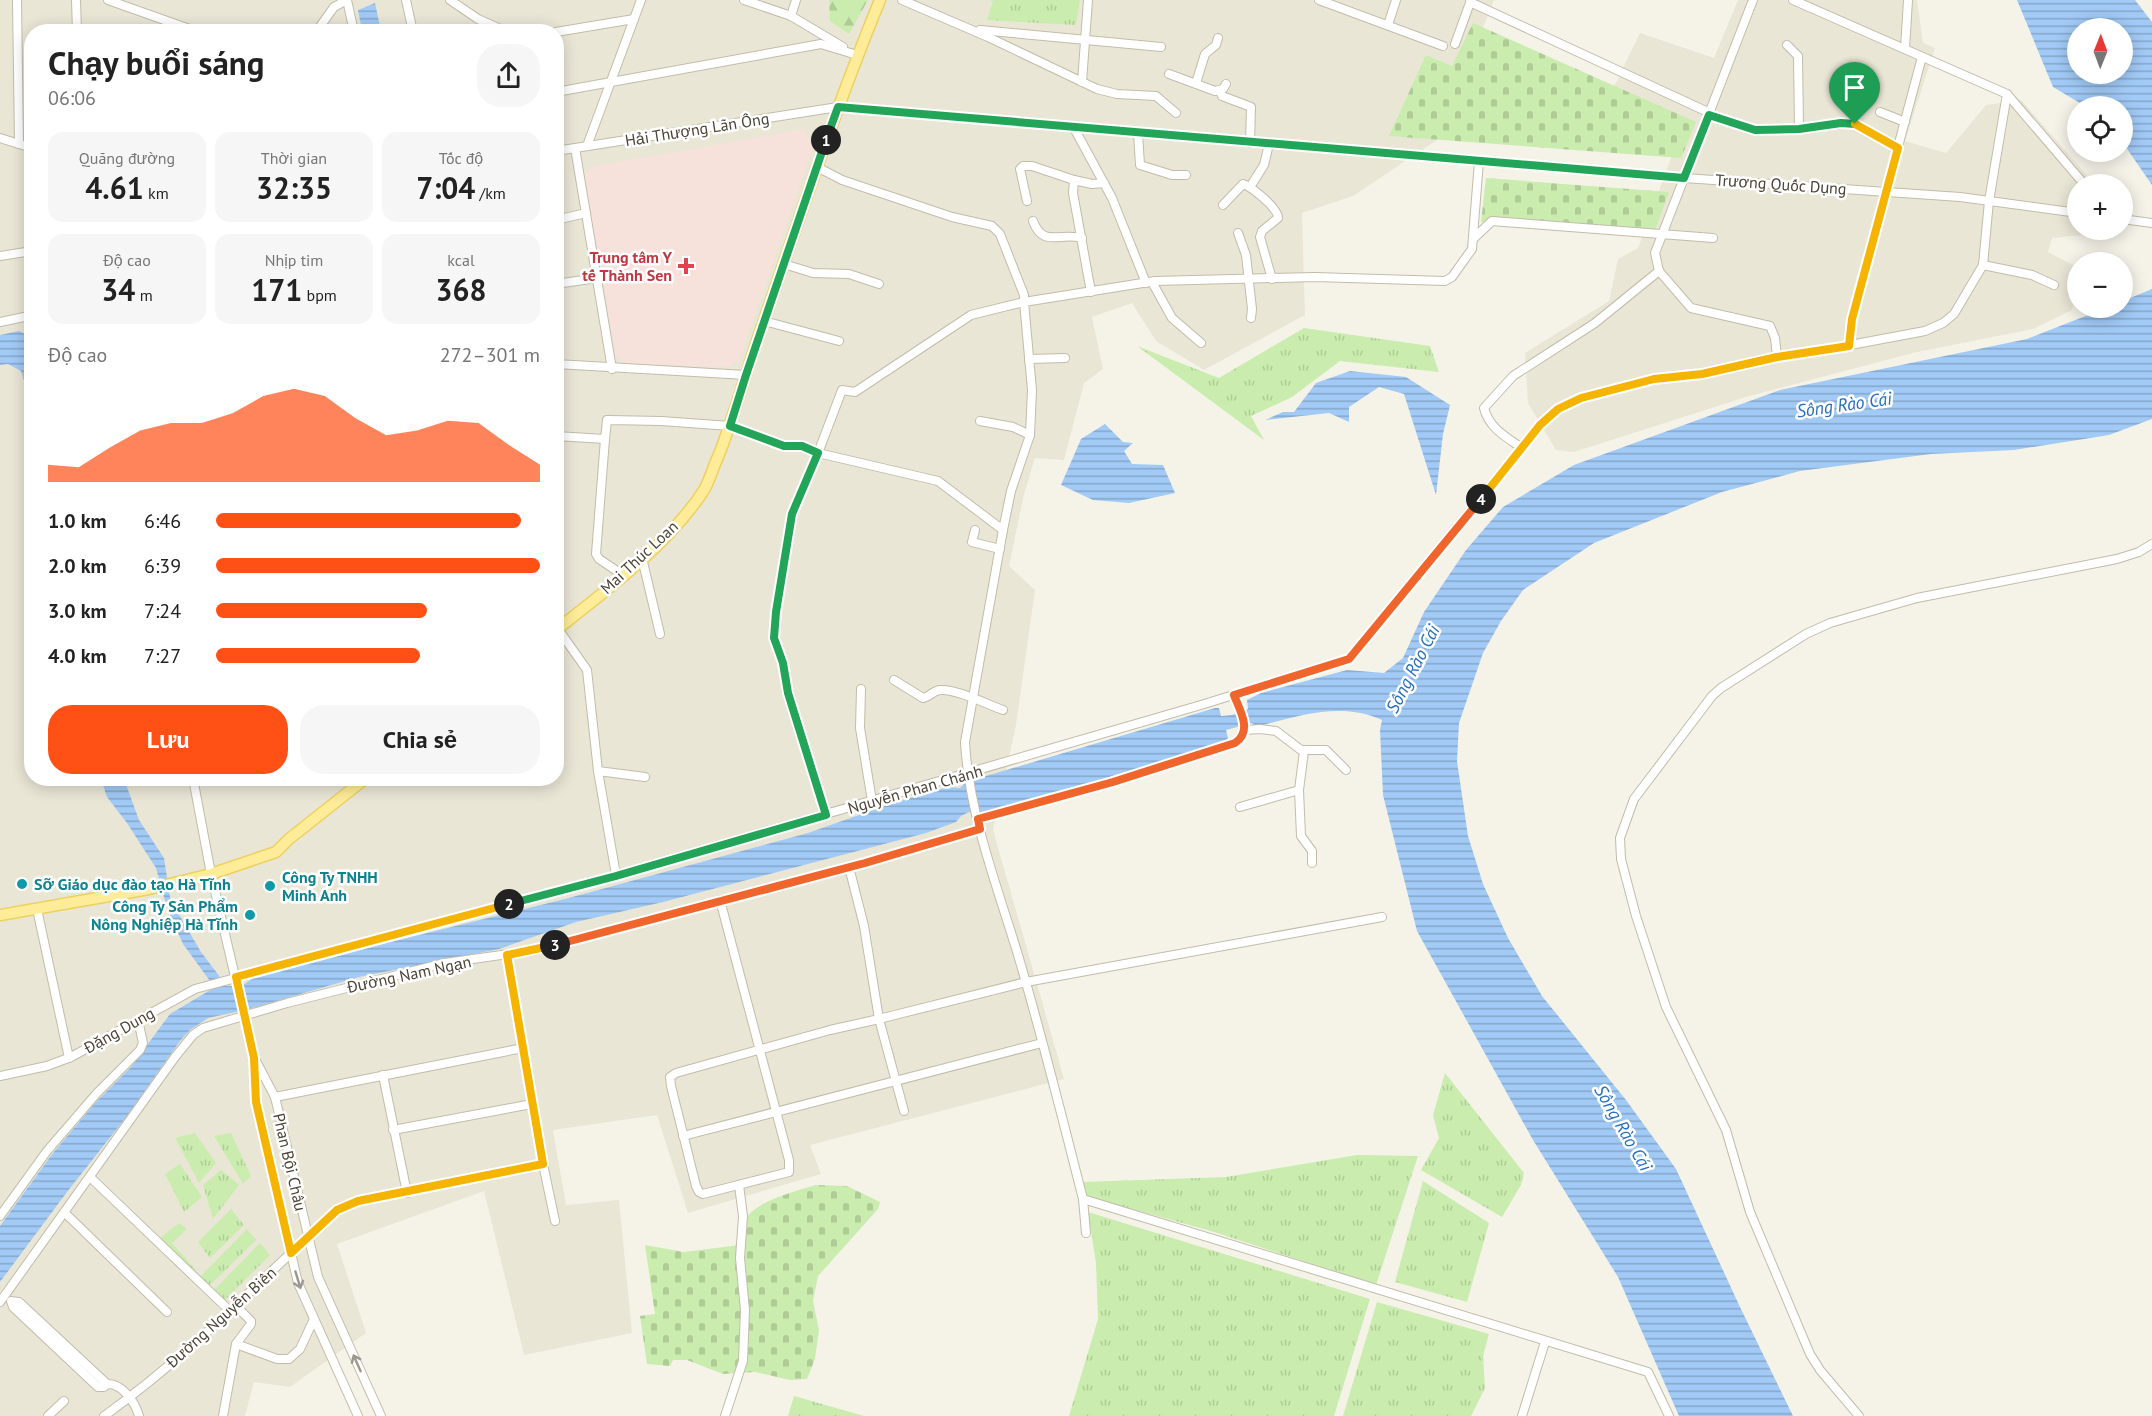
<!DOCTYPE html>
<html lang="vi">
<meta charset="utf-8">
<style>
:root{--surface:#fff;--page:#f6f6f6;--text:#222;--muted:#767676;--accent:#ff5116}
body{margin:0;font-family:"PT Sans",sans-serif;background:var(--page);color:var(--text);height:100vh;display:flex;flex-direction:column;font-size:22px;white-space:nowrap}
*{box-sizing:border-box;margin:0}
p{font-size:20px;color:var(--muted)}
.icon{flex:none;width:33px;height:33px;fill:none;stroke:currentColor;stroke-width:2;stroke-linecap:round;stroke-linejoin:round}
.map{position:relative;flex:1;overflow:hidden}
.panel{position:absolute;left:24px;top:24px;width:540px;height:762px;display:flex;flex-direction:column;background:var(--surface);border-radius:24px;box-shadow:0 3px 15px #0003}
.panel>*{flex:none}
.needle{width:39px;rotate:1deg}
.fabs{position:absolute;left:2067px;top:18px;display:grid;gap:12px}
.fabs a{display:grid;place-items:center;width:66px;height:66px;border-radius:50%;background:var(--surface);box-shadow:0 3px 15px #0003;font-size:30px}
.pin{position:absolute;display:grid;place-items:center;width:51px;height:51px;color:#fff;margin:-62px -26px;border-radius:50% 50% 50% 0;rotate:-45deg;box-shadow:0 0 6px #0007}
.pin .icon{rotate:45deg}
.km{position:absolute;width:30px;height:30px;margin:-15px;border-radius:50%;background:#222;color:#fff;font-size:16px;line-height:30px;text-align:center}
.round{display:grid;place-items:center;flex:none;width:63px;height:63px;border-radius:24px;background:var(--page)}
.overview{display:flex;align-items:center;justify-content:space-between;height:102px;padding:0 24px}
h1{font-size:33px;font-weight:700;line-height:45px}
.figures{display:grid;grid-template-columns:repeat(3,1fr);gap:9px;height:102px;padding:6px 24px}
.figures div{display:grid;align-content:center;border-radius:15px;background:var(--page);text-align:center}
.figures b{font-size:30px;font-weight:700}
.figures small{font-size:16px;font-weight:400}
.figures p{font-size:16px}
.chart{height:168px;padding:12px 24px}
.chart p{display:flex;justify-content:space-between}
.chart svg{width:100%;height:108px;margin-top:6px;fill:var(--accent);opacity:.7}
.primary-button{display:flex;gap:12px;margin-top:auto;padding:12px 24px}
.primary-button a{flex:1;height:69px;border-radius:24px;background:var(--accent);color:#fff;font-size:24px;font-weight:700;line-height:69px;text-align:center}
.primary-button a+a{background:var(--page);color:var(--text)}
ul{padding:0 24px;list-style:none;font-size:20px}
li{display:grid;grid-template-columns:96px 72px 1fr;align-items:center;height:45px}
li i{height:15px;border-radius:8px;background:var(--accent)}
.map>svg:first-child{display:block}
.residential{fill:#eae6d6;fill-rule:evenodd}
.medical{fill:#f6e2db}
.grass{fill:url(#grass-tufts)}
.forest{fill:url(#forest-firs)}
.cemetery{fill:url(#cemetery-stones)}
.water{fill:url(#water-rules);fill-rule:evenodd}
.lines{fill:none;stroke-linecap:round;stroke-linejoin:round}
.minor-casing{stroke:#c2bcaa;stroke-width:10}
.major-casing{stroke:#edd15f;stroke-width:13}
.minor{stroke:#fff;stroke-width:8}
.major{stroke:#ffec98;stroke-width:10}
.oneway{stroke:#9b9890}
.split-1-casing{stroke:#fff;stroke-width:12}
.split-2-casing{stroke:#fff;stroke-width:12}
.split-3-casing{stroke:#fff;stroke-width:12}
.split-4-casing{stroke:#fff;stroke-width:12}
.split-5-casing{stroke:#fff;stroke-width:12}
.split-1{stroke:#22a559;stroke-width:8}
.split-2{stroke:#22a559;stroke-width:8}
.split-3{stroke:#f5b400;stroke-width:8}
.split-4{stroke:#f0652b;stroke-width:8}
.split-5{stroke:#f5b400;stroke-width:8}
.health-dot{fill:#e0444e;stroke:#fff;stroke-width:2}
.culture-dot{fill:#0f9aa8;stroke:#fff;stroke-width:2}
.labels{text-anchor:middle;stroke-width:5;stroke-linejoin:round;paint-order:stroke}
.street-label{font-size:16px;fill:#4a4436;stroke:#fff}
.health-label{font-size:16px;font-weight:bold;fill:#be3a42;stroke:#fff;text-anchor:end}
.culture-label{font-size:16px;font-weight:bold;fill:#0d838f;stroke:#fff;text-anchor:start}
.water-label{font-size:18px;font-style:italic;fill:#266ebe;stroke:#fff}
</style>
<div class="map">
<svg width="2152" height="1416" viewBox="0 0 2152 1416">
<defs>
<pattern id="grass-tufts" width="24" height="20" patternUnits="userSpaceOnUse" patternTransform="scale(1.5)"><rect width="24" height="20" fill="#caecae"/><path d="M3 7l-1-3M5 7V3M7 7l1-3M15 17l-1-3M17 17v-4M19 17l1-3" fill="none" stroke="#afcc96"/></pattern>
<pattern id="forest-firs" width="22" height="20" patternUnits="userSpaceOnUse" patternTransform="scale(1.5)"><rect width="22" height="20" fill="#caecae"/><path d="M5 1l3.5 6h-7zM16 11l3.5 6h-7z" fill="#afcc96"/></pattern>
<pattern id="cemetery-stones" width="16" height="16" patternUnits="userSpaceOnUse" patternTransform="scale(1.5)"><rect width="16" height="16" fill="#caecae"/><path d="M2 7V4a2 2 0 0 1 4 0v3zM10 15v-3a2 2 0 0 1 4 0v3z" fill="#afcc96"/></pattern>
<pattern id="water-rules" width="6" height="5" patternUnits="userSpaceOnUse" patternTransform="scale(1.5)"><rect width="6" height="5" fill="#a1caf6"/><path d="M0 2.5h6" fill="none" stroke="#85a6c8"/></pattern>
</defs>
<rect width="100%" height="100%" fill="#f5f3e8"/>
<g class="residential">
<path d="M0,0H1494L1437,140L1353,196L1302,213L1305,315L1204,370L1156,341L1132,303L1092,317L1103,369L1084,383L1064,460L1035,458L1024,494L1009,566L1035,590L1016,725L993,830L1064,1079L810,1145L821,1174L688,1213L657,1115L553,1130L566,1205L619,1200L632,1333L524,1355L484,1191L337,1244L366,1333L290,1387L254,1382L245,1416H0ZM32,32H556V778H32Z"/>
<polygon points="1738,0 1917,0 1923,43 1935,48 1905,141 1946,153 1986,105 2021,100 2093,182 2093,184 2078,184 2078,230 2093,230 2093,234 2052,238 2048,252 2077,267 2077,286 2072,310 2033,329 1917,352 1746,397 1574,452 1556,450 1528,403 1525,353 1609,301 1618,259 1638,248 1682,128 1610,95 1640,33 1714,58"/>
</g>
<polygon class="medical" points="804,129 813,147 739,360 728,367 625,364 616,355 584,177 591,167"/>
<g class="grass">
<polygon points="990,0 1080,0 1076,25 987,20 993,1"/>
<polygon points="1304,328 1430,346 1439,372 1340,361 1292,397 1251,416 1264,440 1137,346 1219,378"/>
<polygon points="1445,1073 1524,1173 1521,1185 1502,1217 1421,1170 1439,1138 1433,1115"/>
<polygon points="195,1133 216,1163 199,1183 175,1138"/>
<polygon points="231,1133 251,1176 243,1184 214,1136"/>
<polygon points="1357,1155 1418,1156 1376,1285 1211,1231 1085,1196 1082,1182 1226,1177"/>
<polygon points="180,1164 202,1197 184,1212 165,1174"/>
<polygon points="221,1170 239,1185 213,1219 203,1185"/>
<polygon points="1423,1181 1489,1223 1467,1302 1395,1282"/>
<polygon points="231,1209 244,1225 210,1258 198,1242"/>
<polygon points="1088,1212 1370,1299 1334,1416 1069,1416 1098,1319 1096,1263"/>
<polygon points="179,1223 187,1229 172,1243 196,1270 189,1278 156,1241"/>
<polygon points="247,1229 256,1240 204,1291 196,1281"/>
<polygon points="260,1243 270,1255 219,1306 209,1295"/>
<polygon points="1377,1302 1489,1334 1483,1356 1485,1388 1471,1416 1343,1416"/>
<polygon points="794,1396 864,1416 788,1416"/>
</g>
<polygon class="forest" points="829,0 868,0 849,34 830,21"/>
<g class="cemetery">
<polygon points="1473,23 1696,122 1681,158 1389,136 1426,55 1452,66"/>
<polygon points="1486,178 1669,192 1653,236 1481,222"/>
<path d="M816,1185L847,1186L880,1202L878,1209L818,1276L813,1301L819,1330L815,1359L807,1379L790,1380L755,1372L723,1374L687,1360H673L670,1366L647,1364L640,1316L655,1314L645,1245L684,1252L740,1245C742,1237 742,1224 747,1217C759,1200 796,1191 816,1185Z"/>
</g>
<g class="water">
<path d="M2017,0H2135L2152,22V185L2123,143L2122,106H2085L2053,87ZM2122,28V74H2078V28Z"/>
<polygon points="375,3 381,31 362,31 358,10"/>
<path d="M2152,289V419L2109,435L2014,450L1931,454L1800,471L1722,492L1594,543L1523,590L1501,621L1483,653L1459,723L1457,761L1468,836L1483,884L1508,938L1542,996L1626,1100L1676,1169L1740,1307L1793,1416H1679L1618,1277L1533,1140L1417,931L1383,795L1380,730L1382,720C1342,701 1296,716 1256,727L1252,723L1226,730L1228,738L1225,742L1057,793L978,814L969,812L961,816L956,822L926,833L663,902L576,922L499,949L359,977L245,1010L208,1018L190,1030L180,1041L127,1116L67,1192L0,1282V1226L53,1153L96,1102L131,1067L170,1014L217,986H241L252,979L383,944L565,899L808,833L893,803L948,787L960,788L966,782L1215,708H1219L1221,716L1232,715L1248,709L1247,700L1261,693L1347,670L1384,673L1403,658L1424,612L1466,550L1503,507L1574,465L1780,390L2027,339L2106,308H2122L2123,301Z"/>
<polygon points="19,331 31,337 31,403 21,371 8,364 0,365 0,335"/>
<polygon points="1350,371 1406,377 1450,405 1443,434 1436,495 1404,394 1379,387 1349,407 1349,422 1329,413 1265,420 1283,412 1294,412 1316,383"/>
<polygon points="1105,424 1123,442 1133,443 1124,451 1132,464 1163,465 1175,493 1129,503 1093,500 1061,485 1081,439"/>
<polygon points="101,779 124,779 139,820 164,858 170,897 174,906 201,952 220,977 210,981 183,944 167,908 156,868 127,823 107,797"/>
</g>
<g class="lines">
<g class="minor-casing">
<g id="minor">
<polyline points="17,0 19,144"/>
<polyline points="76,0 77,32"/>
<polyline points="108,0 198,32"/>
<polyline points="347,0 354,32"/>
<polyline points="406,0 413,32"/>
<polyline points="450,0 478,19 507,32"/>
<polyline points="744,0 791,16 796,0"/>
<polyline points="902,0 988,37 1097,89 1117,94 1156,96 1176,113"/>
<polyline points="1319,0 1443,46"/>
<polyline points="1753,0 1655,253 1659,271 1691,308 1770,326 1775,338 1777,357"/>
<polyline points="1470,2 1710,113"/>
<polyline points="791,16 843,47"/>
<polyline points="1388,25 1396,0"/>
<polyline points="980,30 1161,47"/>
<polyline points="311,32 319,28 334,7 347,0"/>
<polyline points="556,32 634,19"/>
<polyline points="1455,44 1471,0"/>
<polyline points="1787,45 1798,56 1799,129"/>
<polyline points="1905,49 1908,0"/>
<polyline points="1169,74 1215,91 1223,89 1226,84"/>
<polyline points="1082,82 1088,0"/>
<polyline points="1196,83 1205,54 1216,45 1218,38"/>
<polyline points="1220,91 1222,96 1251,107 1250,143"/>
<polyline points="556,92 821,44 857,55"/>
<polyline points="2007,94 2084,184"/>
<polyline points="1880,112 1905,122"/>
<polyline points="1709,115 1755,131 1799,129 1851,123 1897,148"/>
<polyline points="1074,128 1112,198 1146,283"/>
<polyline points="1138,133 1140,165 1172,175 1186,175"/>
<polyline points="0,138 32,148"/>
<polyline points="587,146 641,0"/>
<polyline points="575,148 612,369"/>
<polyline points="556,151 838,107 1684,178 1960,197 2078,213"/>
<path d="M1479,161L1472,249L1452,277L1445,281L1315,277L1155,281L1024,302L1032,390L1030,435L1011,491L1003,530L965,742C969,814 997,886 1018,955C1042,1036 1062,1117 1083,1199L1648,1372L1669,1416"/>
<polyline points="817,167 842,180 952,217 992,226 1000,234 1024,295 1024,302 971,315 855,392 842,390 818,453 792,514 776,612 774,638 783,663 787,693 826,815"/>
<polyline points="1074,180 1073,193 1091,292"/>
<polyline points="1250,187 1264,165 1269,144"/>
<polyline points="1027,201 1020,169 1023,166 1032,166 1074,180 1092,184 1104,183"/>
<path d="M1223,205L1243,184C1252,187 1278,208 1278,218L1262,231L1260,237L1272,279"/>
<polyline points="2122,219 2152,223"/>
<polyline points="556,220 586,213"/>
<path d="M1033,221C1043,248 1059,232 1082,238"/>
<polyline points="1238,233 1246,255 1252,309 1251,318"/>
<polyline points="1473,239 1492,221 1713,238"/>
<polyline points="0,256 32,251"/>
<polyline points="784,264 813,273 849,274 879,284"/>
<polyline points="1983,265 2032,275 2054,285"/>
<polyline points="1152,282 1172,318 1201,343"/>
<polyline points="556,284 597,278"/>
<polyline points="764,321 839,341"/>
<polyline points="0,322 24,317 32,318"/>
<polyline points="1849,346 1852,319 1922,57"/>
<polyline points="1029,359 1065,358"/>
<polyline points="556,364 746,375"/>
<polyline points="980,421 1013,427 1030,435"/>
<polyline points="556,436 605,439 607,420 661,421 730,426 784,446 803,446 818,453 938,481 1003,530"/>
<polyline points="605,439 596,554 599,559 623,575"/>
<path d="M1522,448C1506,437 1489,428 1484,408L1513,376L1595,323L1659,271"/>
<polyline points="975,530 972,542 1000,549"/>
<polyline points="642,558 660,634"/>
<polyline points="556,611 561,626"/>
<polyline points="558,629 587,670 598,771 616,875"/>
<path d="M894,680L923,698C929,697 933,691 940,690C957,689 986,704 1003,710"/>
<polyline points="861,689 860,728 872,801"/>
<polyline points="1245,730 1260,729 1276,731 1301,750 1326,750 1346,770"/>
<polyline points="1304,751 1299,790 1301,836 1312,851 1312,863"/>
<polyline points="598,771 645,777"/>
<polyline points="193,778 211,874 254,1058 256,1102 298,1283 358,1416"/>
<polyline points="1240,807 1299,790"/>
<path d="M978,819L1113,782L1235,743C1253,731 1240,711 1235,695"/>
<polyline points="849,867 864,926 879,1019 904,1111"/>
<polyline points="720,900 789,1160 789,1172 703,1194 699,1192 696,1186 671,1086 670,1077 676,1073 830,1030 879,1019 1026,982 1382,917"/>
<polyline points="37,909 69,1058"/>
<polyline points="507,955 543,1164 555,1221"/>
<polyline points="256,1061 275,1097 318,1277 381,1416"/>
<polyline points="383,1075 407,1193"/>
<polyline points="0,1076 47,1066 71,1057 195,989 616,875 1201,705 1349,659 1540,425 1558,409 1581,398 1654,379 1702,374 1777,357 1813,352 1925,331 1943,323 1954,314 1983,265 1989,201 2007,94 1793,0"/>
<polyline points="275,1097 523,1048"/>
<polyline points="393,1130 532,1104"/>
<polyline points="683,1136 1042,1043"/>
<polyline points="90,1177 230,1311"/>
<polyline points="1083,1199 1086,1233"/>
<polyline points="65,1213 167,1312"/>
<polyline points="0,1216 47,1151 97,1093 140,1050 143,1043 138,1020"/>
<polyline points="0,1302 175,1057 193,1035 203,1028 287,1003 445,963 536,950 865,863 980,829"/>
<polyline points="236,1344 277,1359 289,1359 300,1349 314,1319"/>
<path d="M107,1384L104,1387H98L13,1307L11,1301L19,1302L107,1384C122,1383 135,1402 139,1416"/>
<polyline points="48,1416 64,1401"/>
<path d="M104,1416C189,1356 260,1280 337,1210L358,1201L543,1164"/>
<polyline points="223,1416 236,1344 251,1324 251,1321 236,1306"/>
<polyline points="725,1416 743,1361 745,1310 740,1258 743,1216 739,1185"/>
<polyline points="1522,1416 1545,1342"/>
<polyline points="1859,1416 1820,1370 1810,1354 1750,1212 1726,1130 1666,1007 1636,916 1621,859 1620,838 1634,799 1712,696 1721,688 1806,634 1830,623 1917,598 2117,559 2139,552 2152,544"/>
</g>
</g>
<g class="major-casing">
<g id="major">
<path d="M556,630C607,590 669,544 704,490C710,480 713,467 718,457C733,419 744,379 757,341C797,226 834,112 880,0"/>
<polyline points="0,915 149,889 211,874 276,852 289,839 366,778"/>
</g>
</g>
<use href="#minor" class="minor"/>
<use href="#major" class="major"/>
</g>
<defs><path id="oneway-shaft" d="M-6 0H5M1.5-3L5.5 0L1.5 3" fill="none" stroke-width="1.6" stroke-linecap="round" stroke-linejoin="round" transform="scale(1.5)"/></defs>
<g class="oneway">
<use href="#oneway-shaft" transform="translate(298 1280) rotate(73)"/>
<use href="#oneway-shaft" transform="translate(357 1363) rotate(-114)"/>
</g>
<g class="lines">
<g class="split-1-casing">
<polyline id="split-1" points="826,140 838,107 1684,178 1709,115 1755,130 1799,129 1841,123 1855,124"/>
</g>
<g class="split-2-casing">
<polyline id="split-2" points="509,904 616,876 826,815 788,693 783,663 774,638 776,612 792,514 818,453 802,446 784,446 730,426 746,375 826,140"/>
</g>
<g class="split-3-casing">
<polyline id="split-3" points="509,904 236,977 254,1058 256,1102 291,1253 337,1210 358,1201 543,1164 507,955 555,945"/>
</g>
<g class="split-4-casing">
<path id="split-4" d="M555,945L865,863L980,829L978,819L1113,782L1235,743C1253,731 1240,711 1234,695L1349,659L1481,499"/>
</g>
<g class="split-5-casing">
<polyline id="split-5" points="1481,499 1540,425 1558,409 1581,398 1654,379 1702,374 1777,357 1849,346 1852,319 1898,148 1855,124"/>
</g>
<use href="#split-1" class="split-1"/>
<use href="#split-2" class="split-2"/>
<use href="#split-3" class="split-3"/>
<use href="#split-4" class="split-4"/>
<use href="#split-5" class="split-5"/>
</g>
<path class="health-dot" d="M683 257h6v6h6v6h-6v6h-6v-6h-6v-6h6z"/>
<g class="culture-dot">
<circle cx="22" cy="884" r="6"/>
<circle cx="270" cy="886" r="6"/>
<circle cx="250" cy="915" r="6"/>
</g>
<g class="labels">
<g class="street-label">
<text transform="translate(697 129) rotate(-9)" y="6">Hải Thượng Lãn Ông</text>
<text transform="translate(1781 184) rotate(4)" y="6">Trương Quốc Dụng</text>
<text transform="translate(639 557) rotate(-43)" y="6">Mai Thúc Loan</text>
<text transform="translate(915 789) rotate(-16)" y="6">Nguyễn Phan Chánh</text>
<text transform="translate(409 974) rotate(-12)" y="6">Đường Nam Ngạn</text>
<text transform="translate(119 1030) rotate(-29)" y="6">Đặng Dung</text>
<text transform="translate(290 1162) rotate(77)" y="6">Phan Bội Châu</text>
<text transform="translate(221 1317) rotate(-42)" y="6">Đường Nguyễn Biên</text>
</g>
<g class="health-label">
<text x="672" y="263">Trung tâm Y<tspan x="672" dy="18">tế Thành Sen</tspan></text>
</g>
<g class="culture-label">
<text x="282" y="883">Công Ty TNHH<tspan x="282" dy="18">Minh Anh</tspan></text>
<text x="34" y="890">Sỡ Giáo dục đào tạo Hà Tĩnh</text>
<text x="238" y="912" text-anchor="end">Công Ty Sản Phẩm<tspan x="238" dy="18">Nông Nghiệp Hà Tĩnh</tspan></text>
</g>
<g class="water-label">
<text transform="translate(1844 405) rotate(-8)" y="6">Sông Rào Cái</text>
<text transform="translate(1413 669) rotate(-63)" y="6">Sông Rào Cái</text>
<text transform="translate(1623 1128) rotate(60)" y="6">Sông Rào Cái</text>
</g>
</g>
</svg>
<div class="fabs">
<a><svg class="needle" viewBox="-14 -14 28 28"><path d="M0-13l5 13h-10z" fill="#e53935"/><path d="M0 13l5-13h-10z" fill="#767676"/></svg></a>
<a><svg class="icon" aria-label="locate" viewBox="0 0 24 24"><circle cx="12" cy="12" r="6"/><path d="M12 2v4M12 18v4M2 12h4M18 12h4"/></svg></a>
<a>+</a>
<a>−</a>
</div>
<div class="pin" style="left:1855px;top:124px;background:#1e9e55"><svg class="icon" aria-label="arrive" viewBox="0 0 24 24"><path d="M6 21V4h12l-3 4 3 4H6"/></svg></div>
<b class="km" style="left:826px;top:140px">1</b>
<b class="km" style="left:509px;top:904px">2</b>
<b class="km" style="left:555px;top:945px">3</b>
<b class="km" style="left:1481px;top:499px">4</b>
<section class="panel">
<div class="overview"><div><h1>Chạy buổi sáng</h1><p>06:06</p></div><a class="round"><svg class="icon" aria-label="share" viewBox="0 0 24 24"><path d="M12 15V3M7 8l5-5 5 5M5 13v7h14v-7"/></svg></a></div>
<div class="figures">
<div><p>Quãng đường</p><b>4.61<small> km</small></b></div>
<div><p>Thời gian</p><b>32:35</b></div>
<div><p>Tốc độ</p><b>7:04<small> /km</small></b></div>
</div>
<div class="figures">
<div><p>Độ cao</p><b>34<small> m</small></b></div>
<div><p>Nhịp tim</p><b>171<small> bpm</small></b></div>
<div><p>kcal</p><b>368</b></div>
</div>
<div class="chart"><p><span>Độ cao</span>272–301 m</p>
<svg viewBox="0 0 160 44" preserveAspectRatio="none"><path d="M0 44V37L10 38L20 30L30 23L40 20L50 20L60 16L70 9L80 6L90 9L100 18L110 25L120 23L130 19L140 20L150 29L160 37V44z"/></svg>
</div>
<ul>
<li><b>1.0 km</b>6:46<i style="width:94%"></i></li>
<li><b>2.0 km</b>6:39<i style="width:100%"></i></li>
<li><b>3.0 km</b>7:24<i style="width:65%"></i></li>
<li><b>4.0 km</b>7:27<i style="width:63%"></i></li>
</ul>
<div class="primary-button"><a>Lưu</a><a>Chia sẻ</a></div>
</section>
</div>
